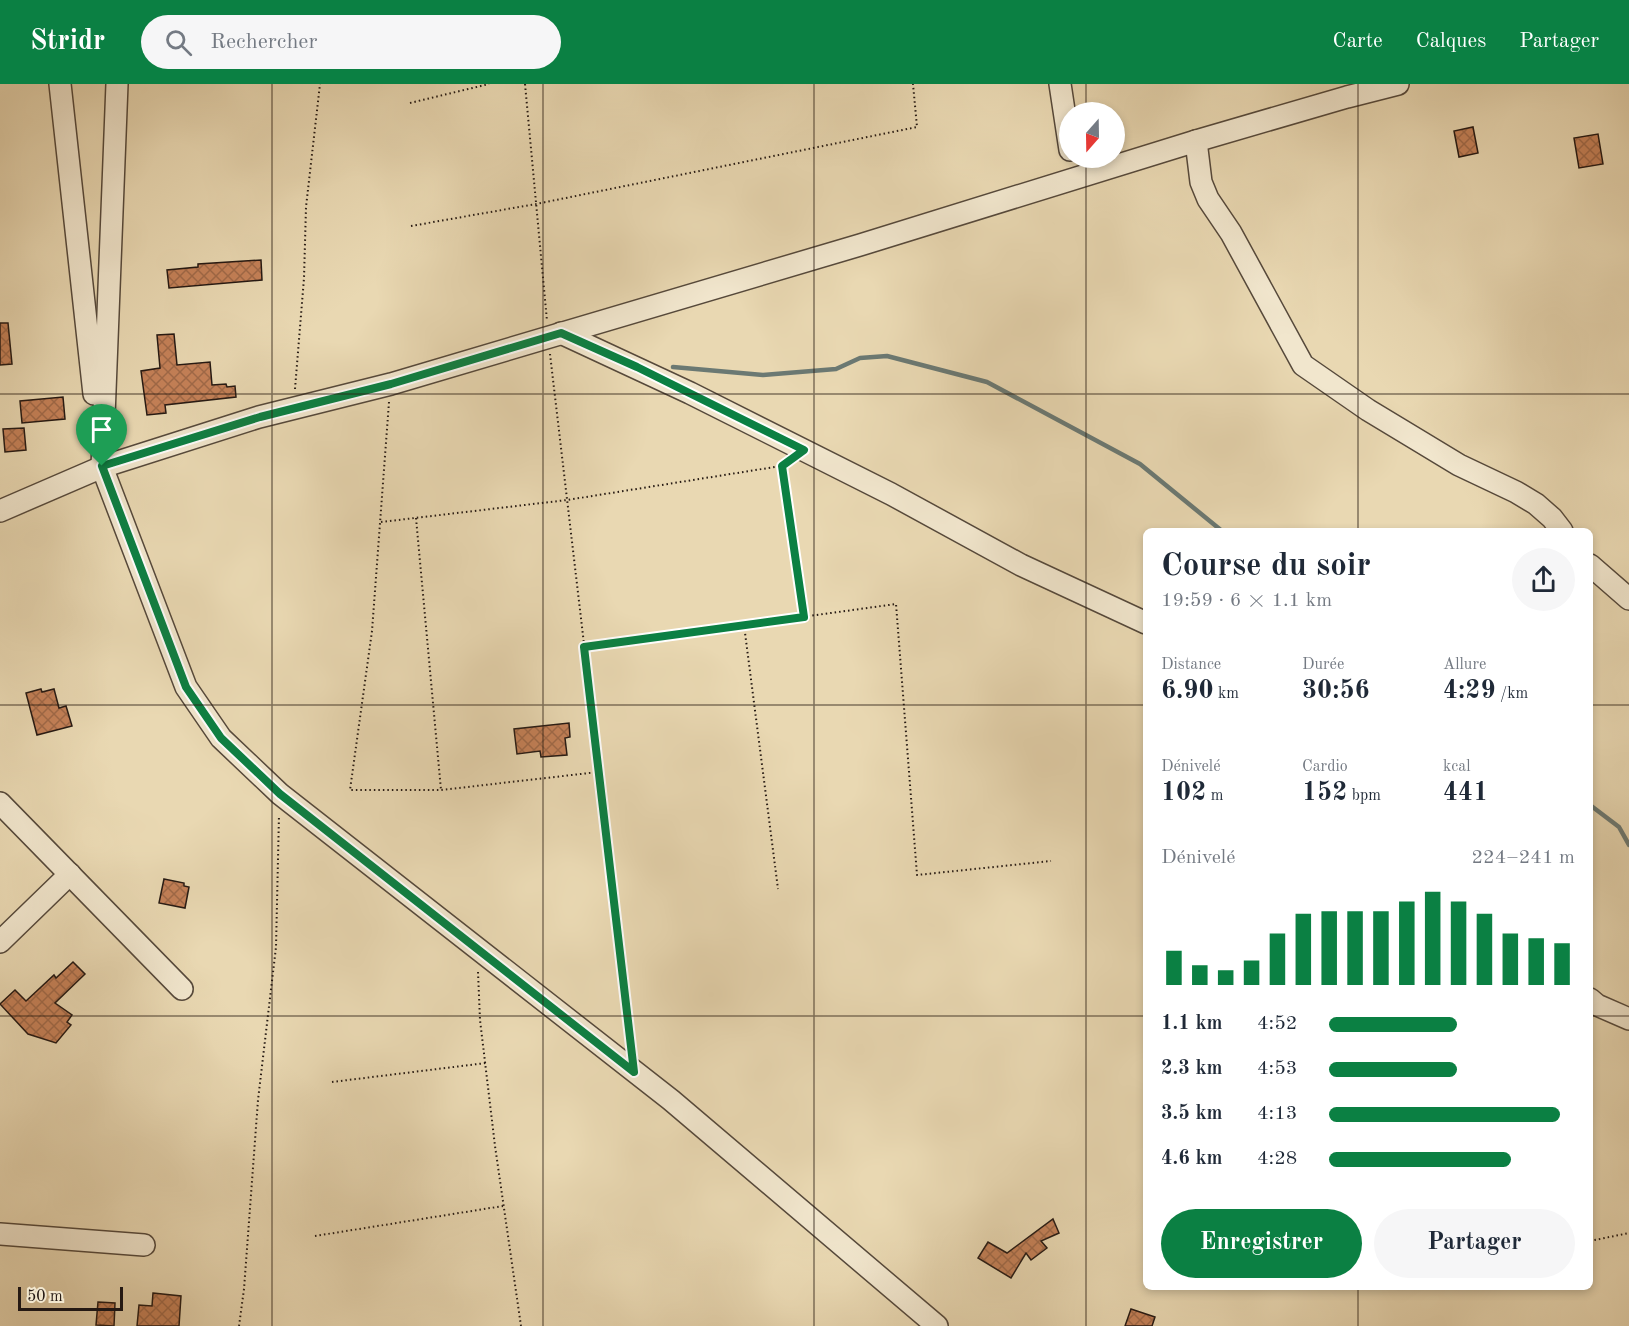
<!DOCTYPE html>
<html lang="fr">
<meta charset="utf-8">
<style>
:root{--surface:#fff;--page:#f6f6f7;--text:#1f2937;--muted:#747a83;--accent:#0b8043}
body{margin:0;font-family:"Old Standard TT",serif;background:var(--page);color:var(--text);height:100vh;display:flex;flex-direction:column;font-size:22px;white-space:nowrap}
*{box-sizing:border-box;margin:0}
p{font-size:20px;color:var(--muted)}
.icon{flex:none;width:33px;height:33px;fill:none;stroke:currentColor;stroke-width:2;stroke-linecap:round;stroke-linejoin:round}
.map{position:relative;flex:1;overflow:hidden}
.side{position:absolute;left:1143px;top:444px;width:450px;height:762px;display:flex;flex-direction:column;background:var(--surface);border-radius:9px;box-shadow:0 3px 9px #0003}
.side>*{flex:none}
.needle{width:39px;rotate:200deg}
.controls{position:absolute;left:1059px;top:18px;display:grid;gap:12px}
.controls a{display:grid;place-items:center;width:66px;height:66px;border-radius:50%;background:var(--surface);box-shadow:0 3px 9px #0003;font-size:30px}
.scale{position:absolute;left:18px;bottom:15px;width:105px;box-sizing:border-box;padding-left:6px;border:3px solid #251913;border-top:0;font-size:16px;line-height:21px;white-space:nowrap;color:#251913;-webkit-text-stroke:4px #f1e6cd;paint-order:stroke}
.pin{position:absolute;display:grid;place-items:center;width:51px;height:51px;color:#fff;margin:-62px -26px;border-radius:50% 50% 50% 0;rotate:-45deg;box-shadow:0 0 6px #0007}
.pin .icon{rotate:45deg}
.round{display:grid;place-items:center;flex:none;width:63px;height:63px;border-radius:32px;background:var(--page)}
.overview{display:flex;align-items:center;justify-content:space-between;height:102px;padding:0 18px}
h1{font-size:33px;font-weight:600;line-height:45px}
.metrics{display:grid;grid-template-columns:repeat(3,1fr);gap:9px;height:102px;padding:6px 18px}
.metrics div{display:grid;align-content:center}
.metrics b{font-size:26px;font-weight:600}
.metrics small{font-size:16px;font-weight:400}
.metrics p{font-size:16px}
.chart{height:168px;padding:12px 18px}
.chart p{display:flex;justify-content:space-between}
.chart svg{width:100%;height:108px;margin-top:6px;stroke:var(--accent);stroke-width:6}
.button{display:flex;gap:12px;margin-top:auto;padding:12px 18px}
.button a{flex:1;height:69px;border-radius:36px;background:var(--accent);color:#fff;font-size:24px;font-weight:600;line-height:69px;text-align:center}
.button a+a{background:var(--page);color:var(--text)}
ul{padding:0 18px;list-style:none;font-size:20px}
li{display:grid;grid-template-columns:96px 72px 1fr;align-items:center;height:45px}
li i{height:15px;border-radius:8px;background:var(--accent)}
header{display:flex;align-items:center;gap:36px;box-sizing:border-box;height:84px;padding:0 30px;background:var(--accent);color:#fff}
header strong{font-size:28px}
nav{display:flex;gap:33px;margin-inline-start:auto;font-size:21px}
.search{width:420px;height:54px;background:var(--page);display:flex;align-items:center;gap:15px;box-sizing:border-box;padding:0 21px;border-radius:33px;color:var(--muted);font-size:22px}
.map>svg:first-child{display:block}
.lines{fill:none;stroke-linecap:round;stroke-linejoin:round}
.stream{stroke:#6b7973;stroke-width:4.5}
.building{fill:url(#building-cross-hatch);stroke:#251913;stroke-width:1.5}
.minor-casing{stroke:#56493b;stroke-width:24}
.path{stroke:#251913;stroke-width:2;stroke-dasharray:1.5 3;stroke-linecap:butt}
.minor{stroke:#f1e6cd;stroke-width:21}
.route-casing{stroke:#fff;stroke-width:12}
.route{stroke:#0b8043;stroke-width:8}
.grid{fill:none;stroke:#251913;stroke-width:1.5;stroke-opacity:0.55}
</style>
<header>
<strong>Stridr</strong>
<div class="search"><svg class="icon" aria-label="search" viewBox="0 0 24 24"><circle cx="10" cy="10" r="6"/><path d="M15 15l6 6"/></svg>Rechercher</div>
<nav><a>Carte</a><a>Calques</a><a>Partager</a></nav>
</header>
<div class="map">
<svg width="1629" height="1242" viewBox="0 0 1629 1242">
<defs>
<pattern id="building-cross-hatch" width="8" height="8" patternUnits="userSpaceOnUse" patternTransform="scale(1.5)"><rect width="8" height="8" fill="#c58158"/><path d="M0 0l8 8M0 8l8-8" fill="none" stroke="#a06948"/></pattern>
</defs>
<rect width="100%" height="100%" fill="#e9d8b2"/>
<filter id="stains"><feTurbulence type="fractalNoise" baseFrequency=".00333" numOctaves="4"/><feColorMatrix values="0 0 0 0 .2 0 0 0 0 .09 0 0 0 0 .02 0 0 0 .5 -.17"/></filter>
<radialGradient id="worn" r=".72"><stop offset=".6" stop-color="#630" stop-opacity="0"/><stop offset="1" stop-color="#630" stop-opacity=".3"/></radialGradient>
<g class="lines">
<g class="stream">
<polyline points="673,283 763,291 836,285 860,274 887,272 987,298 1140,380 1222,447"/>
<polyline points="1590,721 1619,743 1629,761"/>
</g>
</g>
<g class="building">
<polygon points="1473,43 1478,69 1459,73 1454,47"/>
<polygon points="1598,50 1603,80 1579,84 1574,54"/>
<polygon points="261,176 262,196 169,204 167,186 198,183 198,180"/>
<polygon points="0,239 8,239 12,280 0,281"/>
<polygon points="174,250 177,281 210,278 212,301 226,300 227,303 235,302 236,313 165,321 166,329 147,331 141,287 160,284 157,251"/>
<polygon points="63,313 65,335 22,339 20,317"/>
<polygon points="24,344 26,366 5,368 3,345"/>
<polygon points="41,605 42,608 54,605 59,624 66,622 72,642 37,651 26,609"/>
<polygon points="569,639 570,653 565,654 567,671 541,673 540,667 517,670 514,645"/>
<polygon points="164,795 184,799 184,802 189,803 185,824 159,819"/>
<polygon points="73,878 85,890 55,919 72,931 67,938 71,941 56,959 28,950 0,920 15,906 26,917 54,891 56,894"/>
<polygon points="1053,1135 1059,1149 1041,1157 1047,1164 1031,1176 1026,1169 1011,1194 978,1174 988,1158 1007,1169"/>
<polygon points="153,1209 181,1212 179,1242 137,1242 139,1221 152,1222"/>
<polygon points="98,1218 115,1219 114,1242 96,1241"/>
<polygon points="1131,1225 1155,1233 1152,1242 1125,1242"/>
</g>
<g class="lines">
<g class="minor-casing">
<g id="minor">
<polyline points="60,0 94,310"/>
<polyline points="117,0 102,383 186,603 221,654 280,710 671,1016 937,1242"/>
<polyline points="1060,0 1070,66"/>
<polyline points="1196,57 1201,98 1208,115 1231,149 1303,281 1368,326 1421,358 1459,381 1516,408 1536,420 1552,434 1562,447"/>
<polyline points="561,249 690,309 891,410 1021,481 1146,539"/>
<polyline points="0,427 102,383 259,333 391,300 860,161 1196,57 1347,13 1398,0"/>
<polyline points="1590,481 1629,515"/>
<polyline points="0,719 182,905"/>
<polyline points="0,858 70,790"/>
<polyline points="1590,915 1597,921 1629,935"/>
<polyline points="0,1150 144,1161"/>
</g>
</g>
<g class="path">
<polyline points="525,0 547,237"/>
<polyline points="410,19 489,0"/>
<polyline points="411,142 536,120 917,43 913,0"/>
<polyline points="550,270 631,961"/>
<polyline points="295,305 304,194 306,123 320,0"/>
<polyline points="389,318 372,547 350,706 441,706 598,688"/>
<polyline points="781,382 804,533"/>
<polyline points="416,434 441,706"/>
<polyline points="381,438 567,416 781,382 787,378"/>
<polyline points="744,541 778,805"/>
<polyline points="585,563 896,520 917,791 1051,777"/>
<polyline points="478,888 480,936 495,1062 521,1242"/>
<polyline points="332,998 486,979"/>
<polyline points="315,1152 503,1122"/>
<polyline points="1590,1157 1629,1149"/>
<polyline points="239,1242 244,1205 258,1016 276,863 279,731"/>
</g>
<use href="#minor" class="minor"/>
</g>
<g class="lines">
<g class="route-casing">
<polygon id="route" points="561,249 637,283 804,366 782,382 804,533 584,563 634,988 280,710 221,654 186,603 102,382 260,333 391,300"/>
</g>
<use href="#route" class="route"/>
</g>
<path class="grid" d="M272,0V1242M543,0V1242M814,0V1242M1086,0V28M1358,0V447M1086,74V1242M0,310H1629M0,621H1146M1590,621H1629M0,932H1146M1590,932H1629M1358,1203V1242"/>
<rect width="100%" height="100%" filter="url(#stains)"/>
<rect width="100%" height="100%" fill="url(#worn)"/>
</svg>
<div class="controls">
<a><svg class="needle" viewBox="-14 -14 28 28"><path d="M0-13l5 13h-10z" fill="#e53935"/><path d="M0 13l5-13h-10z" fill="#747a83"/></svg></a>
</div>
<div class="scale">50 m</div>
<div class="pin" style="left:102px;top:382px;background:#1e9e55"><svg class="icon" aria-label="arrive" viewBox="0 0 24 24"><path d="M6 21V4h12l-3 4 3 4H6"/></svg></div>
<section class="side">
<div class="overview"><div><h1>Course du soir</h1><p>19:59 · 6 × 1.1 km</p></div><a class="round"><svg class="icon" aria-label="share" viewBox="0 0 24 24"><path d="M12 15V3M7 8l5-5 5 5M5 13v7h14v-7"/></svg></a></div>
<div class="metrics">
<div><p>Distance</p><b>6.90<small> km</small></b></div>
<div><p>Durée</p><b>30:56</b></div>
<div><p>Allure</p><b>4:29<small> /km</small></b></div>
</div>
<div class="metrics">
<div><p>Dénivelé</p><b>102<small> m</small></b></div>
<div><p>Cardio</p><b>152<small> bpm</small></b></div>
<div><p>kcal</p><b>441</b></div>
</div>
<div class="chart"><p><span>Dénivelé</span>224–241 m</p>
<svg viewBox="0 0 160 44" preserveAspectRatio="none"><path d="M5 44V30M15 44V36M25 44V38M35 44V34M45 44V23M55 44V15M65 44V14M75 44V14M85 44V14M95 44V10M105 44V6M115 44V10M125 44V15M135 44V23M145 44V25M155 44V27"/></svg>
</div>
<ul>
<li><b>1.1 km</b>4:52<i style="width:52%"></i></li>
<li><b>2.3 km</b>4:53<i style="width:52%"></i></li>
<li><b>3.5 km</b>4:13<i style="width:94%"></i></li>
<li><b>4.6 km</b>4:28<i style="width:74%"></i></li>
</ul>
<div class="button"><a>Enregistrer</a><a>Partager</a></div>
</section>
</div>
